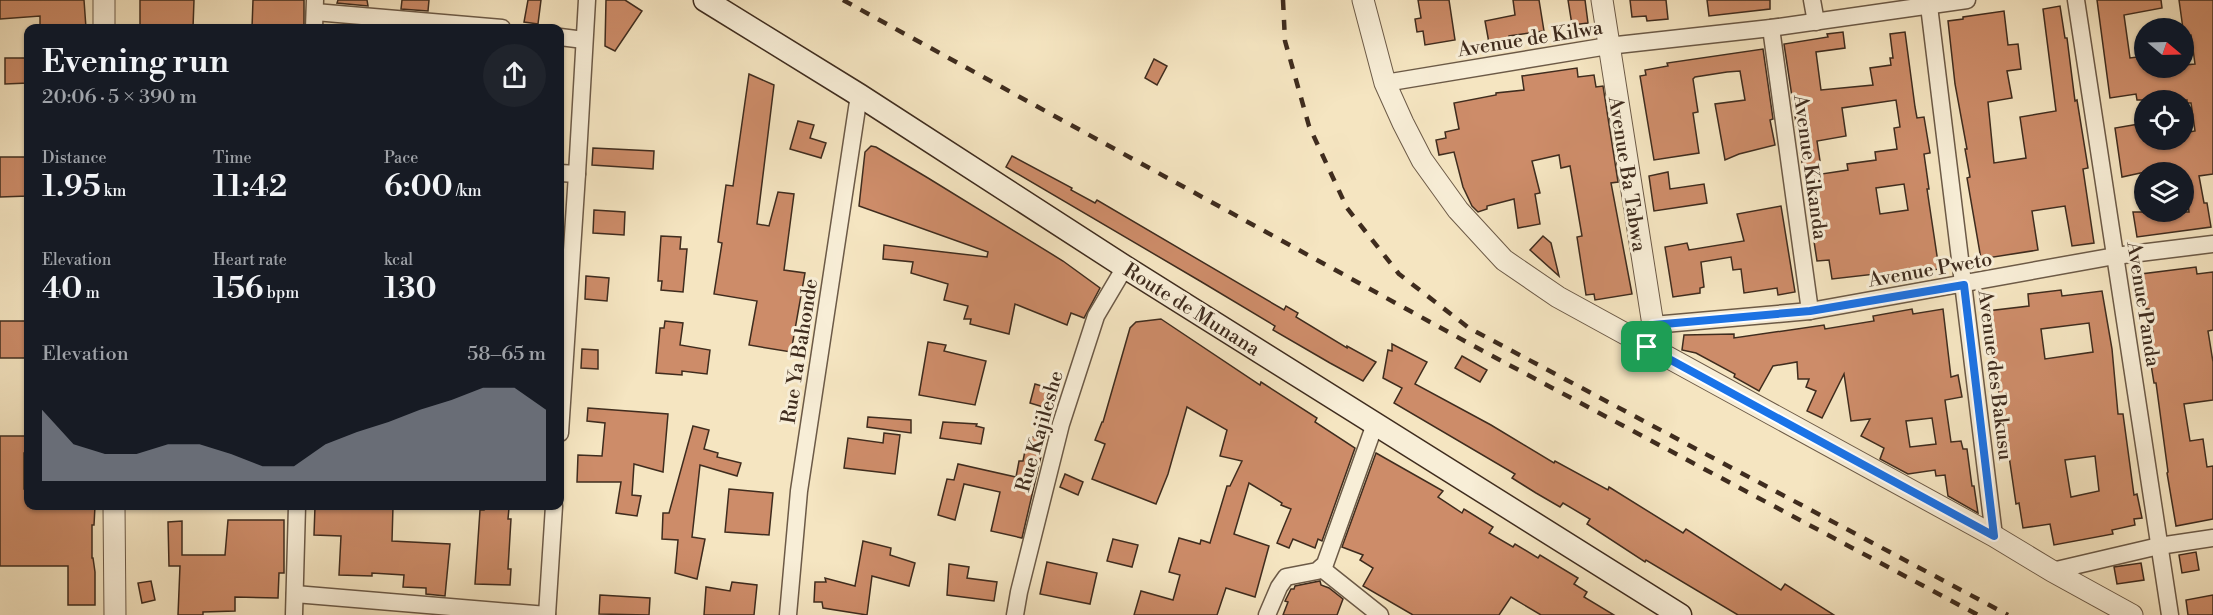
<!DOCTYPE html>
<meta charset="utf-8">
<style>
:root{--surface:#171b24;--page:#20242c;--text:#f1f3f6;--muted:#9ea1a6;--accent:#8c9099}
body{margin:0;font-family:"Libre Bodoni",serif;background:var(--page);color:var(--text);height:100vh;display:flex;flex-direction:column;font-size:22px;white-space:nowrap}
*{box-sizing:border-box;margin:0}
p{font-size:20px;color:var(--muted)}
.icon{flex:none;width:33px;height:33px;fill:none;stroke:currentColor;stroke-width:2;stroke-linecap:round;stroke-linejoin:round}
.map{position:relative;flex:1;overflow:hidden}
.details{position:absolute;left:24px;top:24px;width:540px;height:486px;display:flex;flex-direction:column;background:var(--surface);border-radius:12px;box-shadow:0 2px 4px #0004}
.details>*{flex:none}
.needle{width:39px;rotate:109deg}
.tools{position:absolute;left:2134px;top:18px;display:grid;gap:12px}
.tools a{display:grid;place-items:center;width:60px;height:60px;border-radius:50%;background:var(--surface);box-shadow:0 2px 4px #0004;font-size:30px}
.pin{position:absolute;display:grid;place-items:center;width:51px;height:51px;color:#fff;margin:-26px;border-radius:12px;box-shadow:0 3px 9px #0006}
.round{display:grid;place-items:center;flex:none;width:63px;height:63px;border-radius:32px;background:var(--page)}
.headline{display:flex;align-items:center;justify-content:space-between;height:102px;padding:0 18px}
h1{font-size:33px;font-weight:600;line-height:45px}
.figures{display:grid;grid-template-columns:repeat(3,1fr);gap:9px;height:102px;padding:6px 18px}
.figures div{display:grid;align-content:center}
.figures b{font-size:30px;font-weight:600}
.figures small{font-size:16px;font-weight:400}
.figures p{font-size:16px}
.chart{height:168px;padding:12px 18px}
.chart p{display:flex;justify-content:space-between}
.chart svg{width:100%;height:108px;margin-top:6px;fill:var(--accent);opacity:.7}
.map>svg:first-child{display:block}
.building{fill:#cd8c69;stroke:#3f2c1e;stroke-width:1.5;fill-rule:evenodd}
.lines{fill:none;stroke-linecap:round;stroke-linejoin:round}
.minor-casing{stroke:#6c5a47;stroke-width:19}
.tertiary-casing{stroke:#6c5a47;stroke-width:23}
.secondary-casing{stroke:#3f2c1e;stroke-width:25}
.minor{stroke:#f8eed7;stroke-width:16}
.tertiary{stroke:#f8eed7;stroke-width:21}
.secondary{stroke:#f8eed7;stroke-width:22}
.rail{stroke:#3f2c1e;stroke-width:4.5;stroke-dasharray:10 10;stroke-linecap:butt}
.route-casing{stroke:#fff;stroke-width:12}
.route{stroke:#1a73e8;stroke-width:8}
.labels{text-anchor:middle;stroke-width:6;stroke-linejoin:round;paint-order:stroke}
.street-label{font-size:20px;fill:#3f2c1e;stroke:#f8eed7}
</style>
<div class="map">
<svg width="2213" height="615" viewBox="0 0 2213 615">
<rect width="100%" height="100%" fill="#f5e5c1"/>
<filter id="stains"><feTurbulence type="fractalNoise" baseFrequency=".00333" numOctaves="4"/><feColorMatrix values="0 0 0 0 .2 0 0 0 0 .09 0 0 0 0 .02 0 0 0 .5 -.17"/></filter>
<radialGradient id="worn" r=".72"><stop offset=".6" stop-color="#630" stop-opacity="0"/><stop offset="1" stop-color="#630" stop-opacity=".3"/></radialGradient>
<g class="building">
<polygon points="0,0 84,0 86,28 40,28 40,16 0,19"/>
<polygon points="140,0 194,0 193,28 140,28"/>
<polygon points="253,0 304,0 304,28 252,28"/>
<polygon points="338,0 367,0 368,6 337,3"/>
<polygon points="402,0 429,0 428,11 401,9"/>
<polygon points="528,0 541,0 538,24 524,22"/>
<polygon points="606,0 625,0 642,11 615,51 605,46"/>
<polygon points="1418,0 1449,0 1455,40 1425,45 1423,31 1417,32 1415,19 1421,18"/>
<polygon points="1513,0 1539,0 1544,31 1509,36 1509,39 1489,43 1485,21 1515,15"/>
<polygon points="1568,0 1585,0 1588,23 1572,25"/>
<polygon points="1630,0 1666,0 1668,19 1647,21 1646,16 1632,17"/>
<polygon points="1707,0 1770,0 1770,9 1709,16"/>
<polygon points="2097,0 2161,0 2162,8 2124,15 2130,58 2145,56 2145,68 2184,68 2184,65 2195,64 2191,35 2184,36 2179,0 2213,0 2213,174 2199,176 2204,203 2207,203 2211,227 2137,237 2133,212 2189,212 2184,172 2145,172 2122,177 2115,128 2145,123 2145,140 2184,140 2184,133 2195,131 2191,103 2187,103 2187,100 2137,100 2136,94 2110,98"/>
<polygon points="2060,6 2065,38 2067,38 2075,101 2077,100 2088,168 2083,169 2094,243 2072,246 2065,206 2032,211 2038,250 1981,259 1967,178 1970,177 1965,149 1967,149 1955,84 1948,21 1963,19 1963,17 2004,11 2008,45 2018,44 2021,69 2007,71 2012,98 1988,102 1994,163 2026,158 2020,117 2056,111 2043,9"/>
<path d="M1843,32L1845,48L1816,52L1821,90L1873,85L1870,68L1891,65L1890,58H1893L1890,34L1905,32L1915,107L1917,118L1924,117L1930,153L1924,154L1929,189H1927L1939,269L1885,278L1884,273L1832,279L1829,260L1817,261L1784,44L1828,37L1827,34ZM1896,100L1900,127L1894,128L1897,149L1875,152L1876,160L1847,164L1848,170L1822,174L1817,141L1846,136L1842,108ZM1904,184L1908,210L1880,214L1876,188Z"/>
<polygon points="1763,49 1773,119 1770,120 1775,145 1739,154 1725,160 1715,104 1745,100 1740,71 1727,72 1695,77 1693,79 1698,112 1693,113 1699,153 1654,160 1640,76 1646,75 1645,70 1668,66 1667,63"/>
<polygon points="5,58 28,58 28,83 5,84"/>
<polygon points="1154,59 1167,66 1157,85 1145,78"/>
<polygon points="1577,68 1578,77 1594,75 1596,87 1603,86 1618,182 1611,183 1632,294 1595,300 1594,294 1586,295 1577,237 1582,236 1570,166 1561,168 1559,155 1532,161 1540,193 1535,194 1540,224 1518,228 1514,199 1487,206 1487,209 1478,212 1472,206 1463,187 1454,152 1439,155 1436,140 1446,138 1445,132 1459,129 1454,103 1496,95 1496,93 1524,90 1522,76"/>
<polygon points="749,74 774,85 757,224 769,226 778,192 794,194 784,270 805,273 791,352 749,345 757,301 714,294 722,243 718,242 726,185 733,186"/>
<polygon points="798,121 814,125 810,138 826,143 821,158 790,149"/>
<polygon points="871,146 876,147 928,178 1063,261 1100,288 1084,318 1071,313 1067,325 1015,304 1009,334 970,324 971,319 964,319 968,306 944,300 948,284 911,273 913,262 883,259 884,245 987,257 988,252 859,206 865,152"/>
<polygon points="593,148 654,151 653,169 592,165"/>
<polygon points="1012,156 1072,188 1071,190 1095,203 1097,200 1284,310 1286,306 1298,313 1296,317 1347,348 1347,346 1376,362 1363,381 1330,363 1273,330 1275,326 1200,281 1006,167"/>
<polygon points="0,157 28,157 28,196 0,197"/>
<polygon points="1668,172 1670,189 1704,184 1707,203 1654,211 1649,176"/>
<polygon points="1781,206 1795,292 1778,295 1777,288 1744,293 1741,269 1733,270 1731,257 1701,262 1704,287 1700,288 1700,293 1673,297 1665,247 1687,243 1689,250 1744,241 1737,214"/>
<polygon points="594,210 625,212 624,235 593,233"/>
<polygon points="661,236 681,237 680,249 687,249 683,292 661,290 662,281 658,281"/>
<polygon points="1543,236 1551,243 1559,276 1530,250"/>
<polygon points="2196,267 2197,274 2213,272 2213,330 2208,331 2213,362 2213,400 2184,404 2190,441 2203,439 2207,467 2213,466 2213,519 2176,526 2167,473 2168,472 2156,383 2154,383 2149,352 2146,352 2144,339 2153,337 2151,309 2146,309 2141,274"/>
<polygon points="586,276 609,278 607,301 585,299"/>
<path d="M2061,290L2062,296L2102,291L2112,349L2118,414H2123L2134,495L2137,494L2142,518L2134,519L2135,525L2112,530L2113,534L2054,545L2050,524L2023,528L2019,503L2016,504L2003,415L1994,417L1991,395L1999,394L1987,311L2029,306L2028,294ZM2089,323L2093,352L2045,359L2041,329ZM2095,456L2099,491L2071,497L2065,460Z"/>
<path d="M1912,309L1913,314L1943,309L1951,377L1958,375L1962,397L1945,400L1951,442L1961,441L1963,449H1967L1972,486H1974L1978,513L1948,496L1945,475L1936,476L1935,470L1908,474L1880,459L1884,448L1861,436L1870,419L1851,421L1844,374L1822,418L1807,411L1816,391L1806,387L1809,379H1798L1797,362L1773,366L1759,391L1734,377L1735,374L1696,353L1682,350L1684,335L1734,334V338L1824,325L1825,329L1874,321L1873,316ZM1932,418L1936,444L1910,447L1906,421Z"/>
<polygon points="1161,319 1260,385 1261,382 1317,418 1315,422 1355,448 1322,541 1318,539 1315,548 1293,539 1289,548 1277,543 1291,509 1281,505 1282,503 1249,483 1234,534 1269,546 1255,597 1226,588 1217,615 1134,615 1141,591 1173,600 1180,575 1169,572 1179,538 1200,544 1201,540 1210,543 1227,486 1230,486 1242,461 1220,456 1227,430 1187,407 1168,474 1156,504 1092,479 1105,444 1095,440 1102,422 1103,422 1130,328 1136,322"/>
<rect x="0" y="321" width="28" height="37"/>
<polygon points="665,321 683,323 680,345 710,350 707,374 682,371 682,375 656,373 660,328 664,328"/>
<polygon points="928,342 946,345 944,351 986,361 975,405 919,395"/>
<polygon points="1392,344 1427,362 1415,384 1491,425 1554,463 1555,461 1608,490 1609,487 1683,533 1686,529 1781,590 1785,584 1834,615 1738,615 1646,560 1645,562 1587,524 1590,519 1563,503 1560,507 1536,493 1512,478 1515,474 1394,403 1402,388 1383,378 1388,350 1392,351"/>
<polygon points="582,349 598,350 598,369 581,368"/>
<polygon points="1462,356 1487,370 1480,382 1455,368"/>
<polygon points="1035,384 1055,390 1050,409 1030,403"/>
<polygon points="588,408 668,414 663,472 634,464 632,495 641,496 637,516 616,513 621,482 577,482 578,455 602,456 605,423 587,421"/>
<polygon points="868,417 911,420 911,433 867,427"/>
<polygon points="943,422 977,424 976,426 984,428 981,444 940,438"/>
<polygon points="693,426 709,430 704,449 718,453 717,457 741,463 737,476 700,465 692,537 705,539 697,579 675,573 678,540 662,539 663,513 669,513"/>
<polygon points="884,433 900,435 895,474 844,468 848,438 883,443"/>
<polygon points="0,436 28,436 28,453 24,453 24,489 28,489 28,506 95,506 94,525 92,525 92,558 93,558 95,572 95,605 68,605 68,566 0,566"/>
<polygon points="1028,436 1045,439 1022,538 991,531 1000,492 964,484 955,520 938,515 947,479 954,480 958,464 1016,477 1019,461 1023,461"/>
<polygon points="1376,453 1443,491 1438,497 1462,513 1464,509 1493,527 1489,533 1513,547 1515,544 1538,558 1540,555 1578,578 1574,584 1587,592 1584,597 1614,615 1541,615 1511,597 1499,615 1413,615 1363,586 1373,568 1360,560 1363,555 1342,547"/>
<polygon points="1065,474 1083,482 1078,495 1060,487"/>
<polygon points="729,489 773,493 769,535 725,532"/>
<polygon points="315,506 393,506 392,541 450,544 445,596 426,594 426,588 403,587 404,575 372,573 372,576 339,575 341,536 314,535"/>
<polygon points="484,507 509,508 508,519 511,519 508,569 511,569 510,585 475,584 480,510 484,510"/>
<polygon points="228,520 284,520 284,573 279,573 278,598 235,597 235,611 203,612 203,615 178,615 180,566 169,566 168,522 182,521 182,555 225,555"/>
<polygon points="1113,539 1138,545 1132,567 1107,561"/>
<polygon points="863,541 891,548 890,555 915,563 909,586 872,576 867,615 823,608 822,602 814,602 815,582 826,582 825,578 855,586"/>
<polygon points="2196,552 2199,570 2182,573 2179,555"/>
<polygon points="1047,562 1097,573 1090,604 1040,594"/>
<polygon points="2141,563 2144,580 2117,584 2114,567"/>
<polygon points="949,564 969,567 967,578 997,582 994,601 947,595"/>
<polygon points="151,581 155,600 142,603 138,583"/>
<polygon points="1320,581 1321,585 1329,588 1343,599 1337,615 1283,615 1288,602 1285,601 1291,589 1294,589 1295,586"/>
<polygon points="732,582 757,585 754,615 704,615 706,587 730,591"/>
<polygon points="600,595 650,598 649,615 599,614"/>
<polygon points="2213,595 2213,615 2188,615 2186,600"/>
</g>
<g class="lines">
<g class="minor-casing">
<g id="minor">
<polyline points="1812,0 1816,22"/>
<polyline points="2076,0 2170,615"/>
<polyline points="1929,6 1994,536"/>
<polyline points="315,12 502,28"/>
<polyline points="314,28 315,0"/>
<polyline points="1771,28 1810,311"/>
<polyline points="560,37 584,40"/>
<polyline points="1385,83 1608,46 1771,28 1967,0"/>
<polyline points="560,173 577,174"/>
<polyline points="1653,325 1810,311 2115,256 2213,244"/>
<polyline points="560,433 577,174 587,0"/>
<polyline points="1321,568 1380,615"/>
<polyline points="2052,571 2159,546 2213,538"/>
<polyline points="295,594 547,615"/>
<polyline points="294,615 297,506"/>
<polyline points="547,615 554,506"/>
<polyline points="788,615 799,491 859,95"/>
<polyline points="1015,615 1019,592 1061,424 1096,316 1125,267"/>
<polyline points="1267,615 1279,587 1286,577 1317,571 1325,564 1375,424"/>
</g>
</g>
<g class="tertiary-casing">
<g id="tertiary">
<polyline points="104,0 104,28"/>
<polyline points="1363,0 1385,83 1403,123 1422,160 1458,210 1504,260 1558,297 1994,536 2052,571 2132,615"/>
<polyline points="1602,0 1653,325 1647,347"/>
<polyline points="114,506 115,615"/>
</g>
</g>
<g class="secondary-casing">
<polyline id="secondary" points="705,0 859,95 1125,267 1680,615"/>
</g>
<use href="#minor" class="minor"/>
<use href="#tertiary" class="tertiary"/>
<use href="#secondary" class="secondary"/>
<g class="rail">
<polyline points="843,0 1483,351 1978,615"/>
<polyline points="1283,0 1285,41 1309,126 1347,208 1399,274 1469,328 2008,615"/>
</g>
</g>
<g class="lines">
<g class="route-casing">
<polygon id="route" points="1964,285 1994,536 1647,347 1653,325 1810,311"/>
</g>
<use href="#route" class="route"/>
</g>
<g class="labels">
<g class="street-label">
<text transform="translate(1530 38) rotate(-9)" y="7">Avenue de Kilwa</text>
<text transform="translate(1811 167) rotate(82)" y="7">Avenue Kikanda</text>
<text transform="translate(1628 174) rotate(81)" y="7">Avenue Ba Tabwa</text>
<text transform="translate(1930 269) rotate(-10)" y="7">Avenue Pweto</text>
<text transform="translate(2144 304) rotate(81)" y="7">Avenue Panda</text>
<text transform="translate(1192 309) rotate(32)" y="7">Route de Munana</text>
<text transform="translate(799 351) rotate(-81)" y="7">Rue Ya Bahonde</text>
<text transform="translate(1996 375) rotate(83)" y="7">Avenue des Bakusu</text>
<text transform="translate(1039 431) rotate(-74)" y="7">Rue Kajileshe</text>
</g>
</g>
<rect width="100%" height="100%" filter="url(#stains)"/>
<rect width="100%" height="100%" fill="url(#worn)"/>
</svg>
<div class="tools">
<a><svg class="needle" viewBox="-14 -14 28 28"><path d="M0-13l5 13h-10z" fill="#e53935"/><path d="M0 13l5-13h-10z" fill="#9ea1a6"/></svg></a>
<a><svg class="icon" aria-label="locate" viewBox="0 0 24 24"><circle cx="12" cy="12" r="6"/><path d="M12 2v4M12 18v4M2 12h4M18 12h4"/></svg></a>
<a><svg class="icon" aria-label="layers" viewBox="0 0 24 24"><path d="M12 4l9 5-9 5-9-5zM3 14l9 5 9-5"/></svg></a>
</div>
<div class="pin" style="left:1647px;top:347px;background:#1e9e55"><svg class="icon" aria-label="arrive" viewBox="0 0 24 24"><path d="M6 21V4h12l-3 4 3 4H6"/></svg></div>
<section class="details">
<div class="headline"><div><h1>Evening run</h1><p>20:06 · 5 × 390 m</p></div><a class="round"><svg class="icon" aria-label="share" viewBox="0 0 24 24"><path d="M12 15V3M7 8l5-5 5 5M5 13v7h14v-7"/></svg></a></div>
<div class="figures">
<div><p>Distance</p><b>1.95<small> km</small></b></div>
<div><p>Time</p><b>11:42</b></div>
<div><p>Pace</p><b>6:00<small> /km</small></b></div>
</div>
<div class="figures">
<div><p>Elevation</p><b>40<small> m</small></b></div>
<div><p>Heart rate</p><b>156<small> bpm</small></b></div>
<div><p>kcal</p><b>130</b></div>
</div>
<div class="chart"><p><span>Elevation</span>58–65 m</p>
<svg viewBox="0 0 160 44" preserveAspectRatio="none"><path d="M0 44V15L10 29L20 33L30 33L40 29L50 29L60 33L70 38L80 38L90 29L100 24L110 20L120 15L130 11L140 6L150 6L160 15V44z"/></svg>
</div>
</section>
</div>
